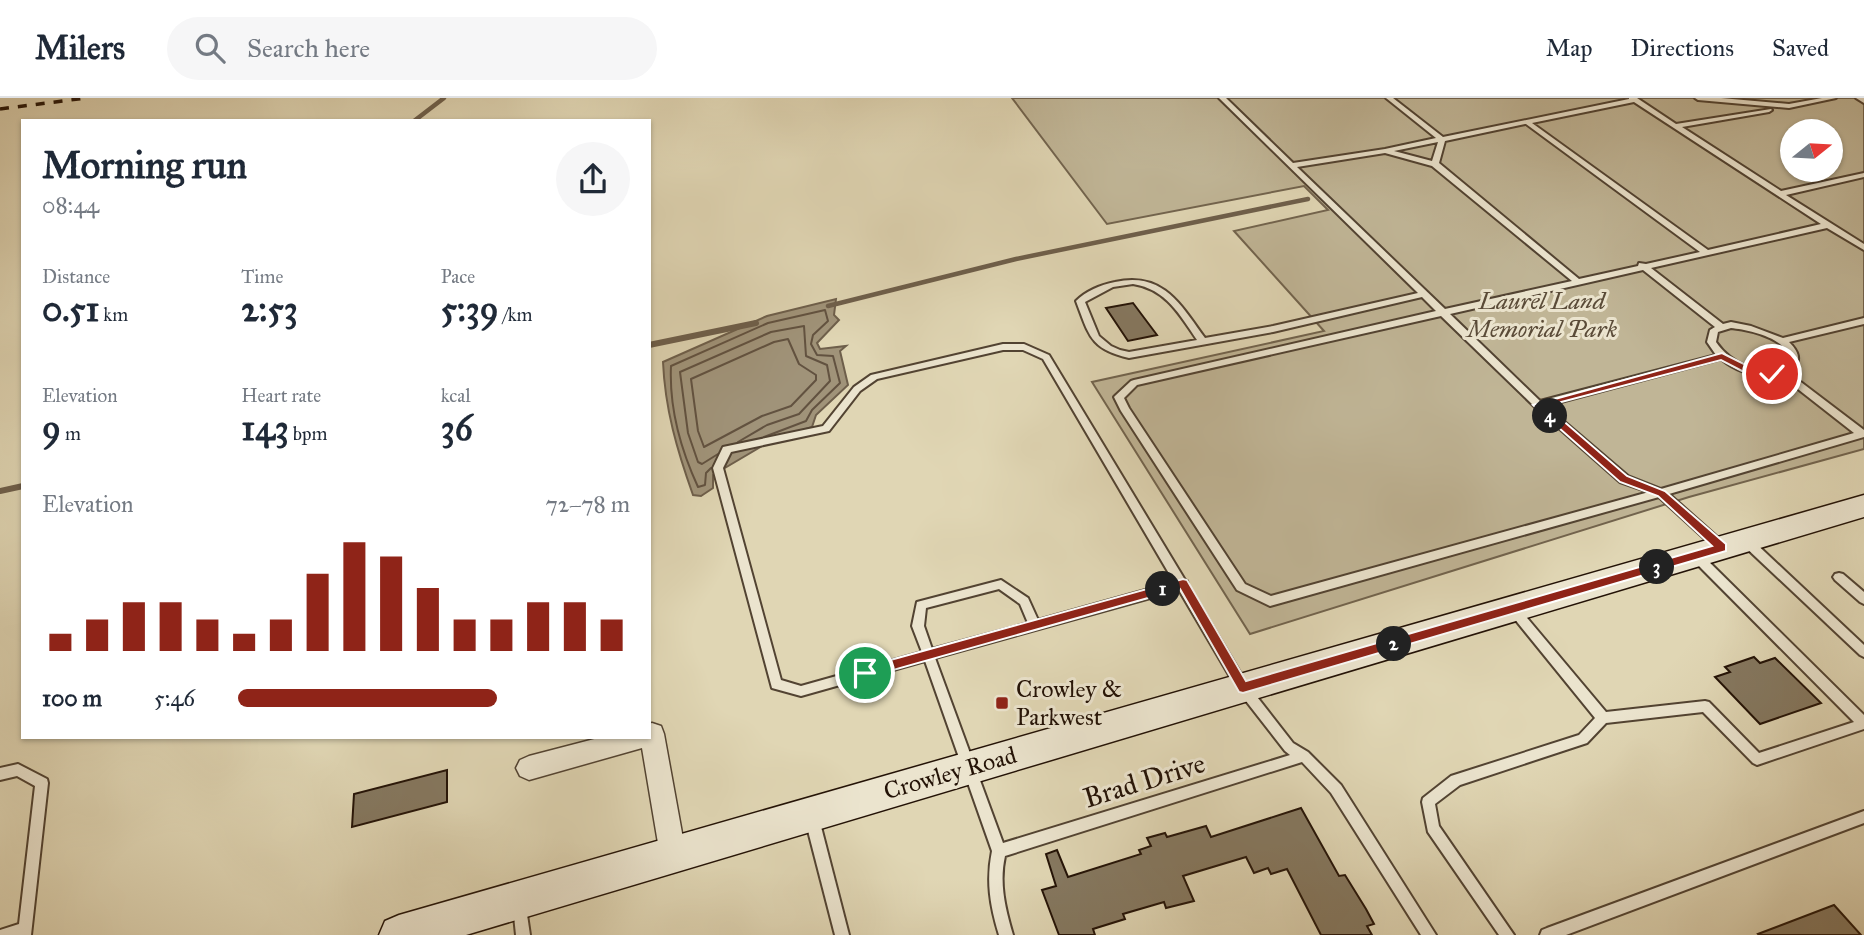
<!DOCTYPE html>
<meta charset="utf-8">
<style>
:root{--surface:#fff;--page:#f6f6f7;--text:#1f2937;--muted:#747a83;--line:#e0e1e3;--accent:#8f2418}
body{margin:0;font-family:"IM FELL Great Primer",serif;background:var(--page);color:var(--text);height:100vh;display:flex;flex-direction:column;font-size:26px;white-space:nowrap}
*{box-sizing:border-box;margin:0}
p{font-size:23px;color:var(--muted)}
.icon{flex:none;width:38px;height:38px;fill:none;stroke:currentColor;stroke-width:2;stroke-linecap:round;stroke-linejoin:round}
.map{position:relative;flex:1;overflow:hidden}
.drawer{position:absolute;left:21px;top:21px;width:630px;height:620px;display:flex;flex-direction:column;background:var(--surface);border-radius:0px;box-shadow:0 2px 5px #0004}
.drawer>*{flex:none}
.needle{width:46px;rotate:72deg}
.controls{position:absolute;left:1780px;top:21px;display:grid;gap:14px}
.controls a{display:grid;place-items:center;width:63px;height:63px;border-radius:50%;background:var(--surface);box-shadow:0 2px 5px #0004;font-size:35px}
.pin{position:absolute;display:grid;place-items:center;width:60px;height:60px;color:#fff;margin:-30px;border:4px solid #fff;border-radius:50%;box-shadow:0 2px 7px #0007}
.km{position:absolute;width:35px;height:35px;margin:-18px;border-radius:50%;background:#222;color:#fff;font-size:19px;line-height:35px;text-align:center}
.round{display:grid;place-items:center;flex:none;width:74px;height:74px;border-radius:37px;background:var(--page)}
.overview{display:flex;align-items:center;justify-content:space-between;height:119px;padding:0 21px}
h1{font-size:38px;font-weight:700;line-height:52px}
.figures{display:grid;grid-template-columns:repeat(3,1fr);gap:10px;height:119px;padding:7px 21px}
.figures div{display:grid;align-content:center}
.figures b{font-size:35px;font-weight:700}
.figures small{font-size:19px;font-weight:400}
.figures p{font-size:19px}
.chart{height:196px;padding:14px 21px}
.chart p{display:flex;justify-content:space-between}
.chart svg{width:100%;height:126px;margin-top:7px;stroke:var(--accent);stroke-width:6}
ul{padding:0 21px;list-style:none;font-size:23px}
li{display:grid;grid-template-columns:112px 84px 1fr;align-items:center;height:52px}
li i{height:18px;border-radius:9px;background:var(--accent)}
header{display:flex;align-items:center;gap:42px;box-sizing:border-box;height:98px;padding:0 35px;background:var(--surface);border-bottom:2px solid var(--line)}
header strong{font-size:33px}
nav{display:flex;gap:38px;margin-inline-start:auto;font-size:24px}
.search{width:490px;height:63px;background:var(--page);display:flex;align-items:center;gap:18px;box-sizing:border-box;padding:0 24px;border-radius:38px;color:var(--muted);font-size:26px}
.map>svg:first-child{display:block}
.green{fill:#c0b596;stroke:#72644e;stroke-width:2;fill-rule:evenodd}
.water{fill:#a09379;stroke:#6e5f4b;stroke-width:2}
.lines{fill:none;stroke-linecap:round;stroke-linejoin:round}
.shore{stroke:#625240;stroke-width:2}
.stream-far1{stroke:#6e5f4b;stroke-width:4.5}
.stream{stroke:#6e5f4b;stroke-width:6}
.building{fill:#857860;stroke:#231206;stroke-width:2}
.lane-casing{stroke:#524332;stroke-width:4}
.street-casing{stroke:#524332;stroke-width:3}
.secondary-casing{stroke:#231206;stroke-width:3}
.lane{fill:#ebe4ce;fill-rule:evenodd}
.street{fill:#ebe4ce;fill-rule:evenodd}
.secondary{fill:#ebe4ce;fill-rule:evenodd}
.rail{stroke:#231206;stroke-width:3.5;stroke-dasharray:9 9;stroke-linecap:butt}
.route{fill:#8f2418;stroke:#fff;stroke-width:2}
.poi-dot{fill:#8f2418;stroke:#ebe4ce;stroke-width:2.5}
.labels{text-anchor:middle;stroke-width:6;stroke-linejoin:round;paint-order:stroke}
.park-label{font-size:24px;font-style:italic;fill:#5a4b38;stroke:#ebe4ce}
.poi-label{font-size:24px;fill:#231206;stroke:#ebe4ce;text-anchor:start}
.street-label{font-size:24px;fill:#231206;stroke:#ebe4ce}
.near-street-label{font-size:28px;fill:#231206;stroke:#ebe4ce}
</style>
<header>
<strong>Milers</strong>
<div class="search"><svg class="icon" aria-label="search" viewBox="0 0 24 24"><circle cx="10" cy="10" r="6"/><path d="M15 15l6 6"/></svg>Search here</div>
<nav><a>Map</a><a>Directions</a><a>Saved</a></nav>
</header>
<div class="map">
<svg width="1864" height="837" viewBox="0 0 1864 837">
<rect width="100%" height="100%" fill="#e0d6b4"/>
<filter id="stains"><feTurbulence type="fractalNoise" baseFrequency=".00286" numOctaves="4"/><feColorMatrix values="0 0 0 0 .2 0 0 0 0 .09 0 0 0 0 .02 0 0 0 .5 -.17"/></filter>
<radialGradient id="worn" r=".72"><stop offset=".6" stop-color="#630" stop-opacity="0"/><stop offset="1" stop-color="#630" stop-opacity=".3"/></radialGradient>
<path class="green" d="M1012,0H1864V351L1689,399L1250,536L1092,284L1324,233L1234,133L1328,112L1304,88L1107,126ZM1792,33H1830V72H1792Z"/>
<path class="water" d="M836,201L834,217L839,222L817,245L820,251L846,248L840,253L848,287L816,317L812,329L774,341L713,377V390L701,398L693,397C677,352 665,311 663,264L767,218Z"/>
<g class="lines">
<g class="shore">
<polygon points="788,241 799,266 816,277 816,282 791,308 762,318 704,349 698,333 691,281 774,244"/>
<polyline points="718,356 702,366 698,364 688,335 680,274 771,234 804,228 806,258 827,267 830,283 799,316 767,327 738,344"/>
<path d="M711,370L706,375L705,387L698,389C680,350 669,311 671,268L768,225L825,212L828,223L813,237L811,246L817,257L833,258L840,285L812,312L806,323L764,339"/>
</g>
<g class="stream-far1">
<polyline points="414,23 444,0"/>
<polyline points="828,208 1016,161 1308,101"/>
</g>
<g class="stream">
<polyline points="649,247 756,225"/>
<polyline points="0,393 23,388"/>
</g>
</g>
<g class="building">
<polygon points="1133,205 1157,237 1128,243 1106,210"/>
<polygon points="1754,559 1760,565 1775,560 1821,605 1760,626 1715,579 1730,574 1725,569"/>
<polygon points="447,672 447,704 352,729 354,696"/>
<polygon points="1301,710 1339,778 1345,777 1366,811 1374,826 1367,828 1372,837 1321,837 1287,771 1271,776 1268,770 1254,775 1246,759 1183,778 1194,803 1166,810 1164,804 1123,816 1125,821 1093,831 1095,837 1059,837 1042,792 1056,788 1046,756 1057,752 1068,779 1141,756 1139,752 1151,748 1147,740 1165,735 1167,739 1206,728 1211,739"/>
<polygon points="1834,807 1861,837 1759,837 1758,836"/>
</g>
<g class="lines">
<g class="lane-casing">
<g id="lane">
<path d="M1219,0H1226L1293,65L1385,51L1436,40L1386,0H1393L1443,39L1629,1V0H1637L1676,26L1771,11L1772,12L1769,14L1682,29L1781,93L1864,75V79L1786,97L1864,146V152L1827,130L1651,170L1723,226L1731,224L1751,228L1783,240L1864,220V226L1789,244C1799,254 1801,261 1794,273L1789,275L1864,332V339L1669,396L1724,445L1725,448L1724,451H1716L1659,399L1270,508L1237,492L1121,313L1114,299L1116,297L1131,283L1134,282L1436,213L1422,199L1273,234L1129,260C1090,251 1089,237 1076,203C1086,193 1100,187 1115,184C1163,173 1181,207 1205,240L1273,228L1418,195ZM1634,4L1821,126L1708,152L1532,25ZM1525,26H1526L1700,154L1646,166L1639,165L1638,168L1579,181L1439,65L1445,43ZM1438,44L1432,63L1394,53ZM1385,55L1432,68L1572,183L1445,211L1297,69ZM1643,172L1715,229L1710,232L1707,244L1716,257L1540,303L1450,216ZM1133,186C1166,191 1180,217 1197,242L1129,254L1120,252L1111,248L1099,238L1085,204L1113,189ZM1441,218L1535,309L1620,384L1649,394L1271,498L1245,486L1129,310L1124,300L1137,287ZM1731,230C1750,232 1798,242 1787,269C1760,278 1732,267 1716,244L1718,234ZM1721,261C1738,275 1758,280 1780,277L1854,335L1661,391L1628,378L1546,308Z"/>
<polygon points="1695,0 1721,0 1789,6 1822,0 1836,0 1789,10 1698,2"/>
<polygon points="1856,0 1864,0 1864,5"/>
<path d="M1003,246H1024L1049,257L1185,482L1187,483L1188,487L1247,586L1293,645L1308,654L1341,687L1436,837H1421L1331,695L1302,664L1005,758C999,785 1005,810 1013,837H999C990,808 986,783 992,753L925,563L801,598L772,590L713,370L723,349L823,328L854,289L871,277ZM1003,252H1023L1043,261L1174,484L1038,522L1028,500L1001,482L917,504L912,528L922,554L801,588L781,582L723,370L731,354L829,333L860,293L877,281ZM999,491L1020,506L1028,525L932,551L924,528L926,510ZM1179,492L1239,594L1285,653L1290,657L1003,745L935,560Z"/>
<polygon points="1746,439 1750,440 1864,547 1864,559 1860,557 1742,446 1741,443 1742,440"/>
<polygon points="1695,453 1699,454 1864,617 1864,631 1757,667 1753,665 1703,614 1606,625 1587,645 1460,687 1435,706 1439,728 1514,837 1499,837 1428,734 1422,704 1423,700 1451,678 1579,637 1595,620 1509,514 1507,511 1509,508 1513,506 1517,508 1606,614 1705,603 1709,604 1759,655 1854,624 1691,460 1690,457 1691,454"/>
<polygon points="1839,475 1843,476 1864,494 1864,506 1860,504 1835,482 1833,479 1835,476"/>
<polygon points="18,666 47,681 48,685 31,837 0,837 0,832 19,826 35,688 17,678 0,682 0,670"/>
<polygon points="1864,713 1864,725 1566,837 1540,837 1542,832 1547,830"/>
<polygon points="812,715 817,717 819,721 849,837 835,837 805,721 807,717"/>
<polygon points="520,801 525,803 530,837 516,837 513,808 515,803"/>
</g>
</g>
<g class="street-casing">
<polygon id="street" points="652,625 661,628 664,636 686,757 683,766 673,770 663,766 660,757 642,650 529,682 520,678 516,670 520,662 529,658 602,639 649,639 649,626"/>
</g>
<g class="secondary-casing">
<polygon id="secondary" points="1864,397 1864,419 466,837 379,837 385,823 399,817"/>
</g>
<use href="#lane" class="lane"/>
<use href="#street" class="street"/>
<use href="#secondary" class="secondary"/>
<polyline class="rail" points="0,11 86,0"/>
</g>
<polygon class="route" points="1722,255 1748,268 1777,276 1772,279 1742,273 1721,262 1546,308 1627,378 1665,393 1726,446 1726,453 1243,595 1239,594 1180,491 865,580 859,575 865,569 1183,481 1187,482 1246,583 1712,448 1658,398 1620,384 1533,307"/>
<rect class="poi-dot" x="995" y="598" width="14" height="14" rx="3.5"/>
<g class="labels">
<g class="park-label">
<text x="1542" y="211">Laurel Land<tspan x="1542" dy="28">Memorial Park</tspan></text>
</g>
<g class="poi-label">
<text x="1016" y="599">Crowley &amp;<tspan x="1016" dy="28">Parkwest</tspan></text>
</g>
<g class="street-label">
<text transform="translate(950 675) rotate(-16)" y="8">Crowley Road</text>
</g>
<g class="near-street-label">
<text transform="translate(1144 682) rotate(-17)" y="10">Brad Drive</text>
</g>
</g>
<rect width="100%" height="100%" filter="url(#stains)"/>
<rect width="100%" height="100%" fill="url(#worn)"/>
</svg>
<div class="controls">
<a><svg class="needle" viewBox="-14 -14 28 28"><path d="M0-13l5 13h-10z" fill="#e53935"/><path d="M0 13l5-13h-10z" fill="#747a83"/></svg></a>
</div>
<div class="pin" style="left:865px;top:575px;background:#1e9e55"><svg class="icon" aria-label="arrive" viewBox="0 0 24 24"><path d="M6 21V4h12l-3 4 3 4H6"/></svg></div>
<div class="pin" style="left:1772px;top:276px;background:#d93025"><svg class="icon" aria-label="check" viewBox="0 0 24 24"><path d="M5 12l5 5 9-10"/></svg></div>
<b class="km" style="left:1163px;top:491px">1</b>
<b class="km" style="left:1394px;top:546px">2</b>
<b class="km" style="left:1657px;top:469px">3</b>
<b class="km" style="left:1550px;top:318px">4</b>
<section class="drawer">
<div class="overview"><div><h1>Morning run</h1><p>08:44</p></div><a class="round"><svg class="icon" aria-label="share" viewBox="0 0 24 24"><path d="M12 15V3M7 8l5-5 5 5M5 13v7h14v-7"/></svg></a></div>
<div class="figures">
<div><p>Distance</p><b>0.51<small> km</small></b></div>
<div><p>Time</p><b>2:53</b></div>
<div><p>Pace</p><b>5:39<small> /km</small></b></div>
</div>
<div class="figures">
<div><p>Elevation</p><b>9<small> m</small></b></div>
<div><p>Heart rate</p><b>143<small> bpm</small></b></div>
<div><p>kcal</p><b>36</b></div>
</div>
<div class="chart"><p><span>Elevation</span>72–78 m</p>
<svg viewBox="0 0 160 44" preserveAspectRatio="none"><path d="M5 44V38M15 44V33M25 44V27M35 44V27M45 44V33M55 44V38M65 44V33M75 44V17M85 44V6M95 44V11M105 44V22M115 44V33M125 44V33M135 44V27M145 44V27M155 44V33"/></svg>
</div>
<ul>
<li><b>100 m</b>5:46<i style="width:66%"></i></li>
</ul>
</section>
</div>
